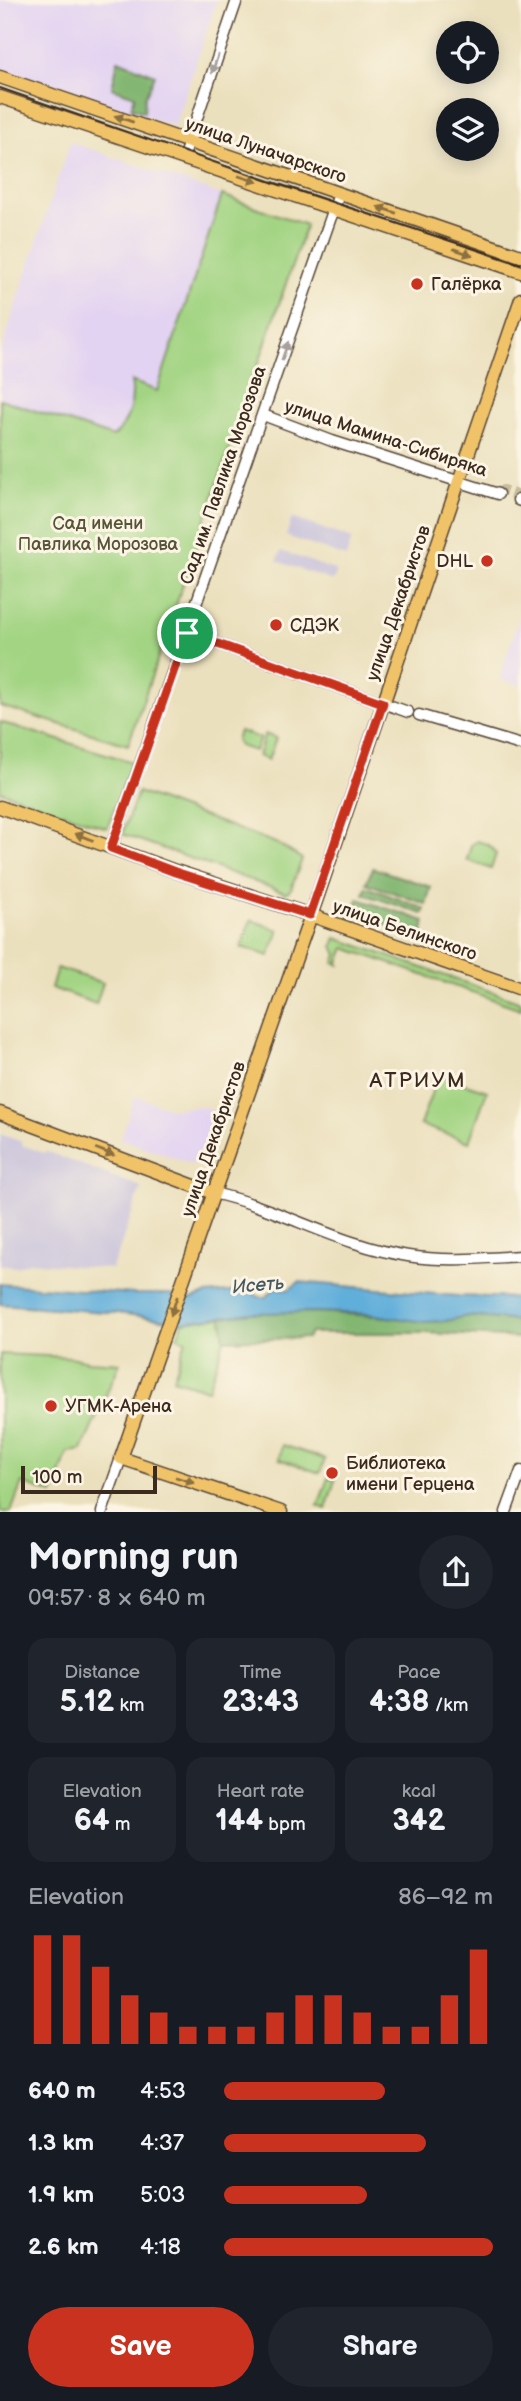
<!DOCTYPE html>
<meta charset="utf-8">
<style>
:root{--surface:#171b24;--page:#20242c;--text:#f1f3f6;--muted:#9ea1a6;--accent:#c8321e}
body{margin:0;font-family:"Balsamiq Sans",sans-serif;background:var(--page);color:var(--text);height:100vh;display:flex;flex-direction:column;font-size:26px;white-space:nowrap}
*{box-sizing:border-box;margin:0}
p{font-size:23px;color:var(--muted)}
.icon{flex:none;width:38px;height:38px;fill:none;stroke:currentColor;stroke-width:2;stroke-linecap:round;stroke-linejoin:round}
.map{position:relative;height:1512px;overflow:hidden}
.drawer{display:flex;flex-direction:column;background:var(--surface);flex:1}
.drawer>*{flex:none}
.fabs{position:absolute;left:436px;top:21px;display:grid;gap:14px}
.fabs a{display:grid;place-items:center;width:63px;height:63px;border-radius:50%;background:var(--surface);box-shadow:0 4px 18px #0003;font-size:35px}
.scale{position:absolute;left:21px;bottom:18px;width:136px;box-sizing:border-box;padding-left:7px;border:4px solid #3b2a1e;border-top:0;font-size:19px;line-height:24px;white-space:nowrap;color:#3b2a1e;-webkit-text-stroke:5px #fcf5e5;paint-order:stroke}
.pin{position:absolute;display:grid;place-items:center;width:60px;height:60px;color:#fff;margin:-30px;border:4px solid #fff;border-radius:50%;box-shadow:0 2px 7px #0007}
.round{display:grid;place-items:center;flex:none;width:74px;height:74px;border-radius:37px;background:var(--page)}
.headline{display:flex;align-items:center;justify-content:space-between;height:119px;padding:0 28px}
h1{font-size:38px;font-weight:700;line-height:52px}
.stats{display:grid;grid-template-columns:repeat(3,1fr);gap:10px;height:119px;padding:7px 28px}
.stats div{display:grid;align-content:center;border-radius:18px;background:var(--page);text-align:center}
.stats b{font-size:30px;font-weight:700}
.stats small{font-size:19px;font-weight:400}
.stats p{font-size:19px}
.chart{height:196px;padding:14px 28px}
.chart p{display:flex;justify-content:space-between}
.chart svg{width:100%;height:126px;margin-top:7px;stroke:var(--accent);stroke-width:6}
.primary-button{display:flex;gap:14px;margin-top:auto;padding:14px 28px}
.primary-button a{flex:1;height:80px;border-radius:42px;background:var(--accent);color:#fff;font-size:28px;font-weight:700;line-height:80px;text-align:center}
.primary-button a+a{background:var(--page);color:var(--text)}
ul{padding:0 28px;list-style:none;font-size:23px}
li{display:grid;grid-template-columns:112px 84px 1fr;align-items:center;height:52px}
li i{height:18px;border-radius:9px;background:var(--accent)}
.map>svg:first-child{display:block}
.built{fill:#e3d3f2}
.industrial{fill:#c6c0da}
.green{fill:#a3d483;stroke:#6f7f50;stroke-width:2}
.forest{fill:#82b671;stroke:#5e7048;stroke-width:2}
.water{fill:#60aeda;stroke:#4e6c7c;stroke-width:2}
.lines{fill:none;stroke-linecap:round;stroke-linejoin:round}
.minor-tunnel{stroke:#c8bc9d;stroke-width:10;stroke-dasharray:10 5;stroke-linecap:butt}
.minor-casing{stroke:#554536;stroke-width:13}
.major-casing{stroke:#554536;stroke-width:15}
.minor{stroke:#fff;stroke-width:10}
.major{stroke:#f1c369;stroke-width:12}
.tram{stroke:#3b2a1e;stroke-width:2}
.oneway{fill:#a79f9a}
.oneway2{fill:#8d6f40}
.route-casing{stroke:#fff;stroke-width:14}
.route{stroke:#c8321e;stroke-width:9}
.poi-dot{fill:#c8321e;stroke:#fcf5e5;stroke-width:2.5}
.labels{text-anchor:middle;stroke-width:6;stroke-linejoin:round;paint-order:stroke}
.street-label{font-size:18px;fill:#3b2a1e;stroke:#fcf5e5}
.poi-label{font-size:18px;fill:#3b2a1e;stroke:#fcf5e5;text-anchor:start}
.park-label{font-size:18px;fill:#555437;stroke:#fcf5e5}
.water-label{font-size:19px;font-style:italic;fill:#485860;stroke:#fcf5e5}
.quarter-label{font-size:21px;letter-spacing:2px;fill:#3b2a1e;stroke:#fcf5e5}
</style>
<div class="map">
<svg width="521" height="1512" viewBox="0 0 521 1512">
<rect width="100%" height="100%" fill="#fcf5e5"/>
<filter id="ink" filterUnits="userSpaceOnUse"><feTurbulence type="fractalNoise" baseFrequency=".0143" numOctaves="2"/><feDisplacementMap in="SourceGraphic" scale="14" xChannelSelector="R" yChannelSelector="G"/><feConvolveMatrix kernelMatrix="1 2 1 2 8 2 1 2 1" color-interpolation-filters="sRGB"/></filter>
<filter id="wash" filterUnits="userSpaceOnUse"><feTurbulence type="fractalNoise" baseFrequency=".00686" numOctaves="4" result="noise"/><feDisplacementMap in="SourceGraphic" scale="28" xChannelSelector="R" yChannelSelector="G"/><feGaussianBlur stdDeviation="1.57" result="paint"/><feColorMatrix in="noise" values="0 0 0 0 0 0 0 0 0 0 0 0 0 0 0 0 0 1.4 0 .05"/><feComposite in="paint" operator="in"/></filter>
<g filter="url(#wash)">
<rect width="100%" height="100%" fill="#ebe0bd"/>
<g class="built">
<polygon points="0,0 217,0 174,126 0,68"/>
<polygon points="70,142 222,195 157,391 134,396 121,431 114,437 0,399 0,354"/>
<polygon points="521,613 521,685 499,679"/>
<polygon points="135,1096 173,1109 200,1106 219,1113 201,1167 121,1139"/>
</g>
<g class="industrial">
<polygon points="292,518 352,539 346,557 286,536"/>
<polygon points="281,551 337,571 333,581 277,561"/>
<polygon points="0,1134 22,1142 22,1145 44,1153 45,1151 141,1187 118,1253 111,1269 29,1262 16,1267 0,1265"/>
</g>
<g class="green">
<path d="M222,195L306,225L128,745L0,706V399L113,437C128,425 135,400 131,381L157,391Z"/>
<polygon points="0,722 132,762 107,828 0,791"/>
<polygon points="239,731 260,738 255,751 239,746 236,740"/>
<polygon points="265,734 276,738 268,760 258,756"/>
<polygon points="138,792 278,844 302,859 291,889 286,893 122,834"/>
<path d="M477,841C486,844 492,845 496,854L491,869L467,860L471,845Z"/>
<polygon points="251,920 279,930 269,956 241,947"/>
<polygon points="336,938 521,1002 521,1009 345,948 339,962 340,965 334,963 337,955 333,946"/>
<polygon points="57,968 103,983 96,1004 51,988"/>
<polygon points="438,1075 487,1091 469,1142 420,1125"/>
<polygon points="222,1317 224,1340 208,1390 173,1379 186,1340 177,1337 183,1322"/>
<polygon points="0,1354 70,1357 88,1361 120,1363 82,1450 68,1452 53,1494 22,1483 11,1512 0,1512"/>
<polygon points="282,1445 325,1459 320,1473 279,1459"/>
<polygon points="206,1473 262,1492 261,1496 205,1477"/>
<polygon points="328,1478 335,1480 326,1509 318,1506"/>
</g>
<g class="forest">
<polygon points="118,60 155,75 145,97 144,112 131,108 135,96 112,88"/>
<polygon points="373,868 431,887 426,904 366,883"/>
<polygon points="366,887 425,909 423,914 364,894"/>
<polygon points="358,899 425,921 422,937 353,914"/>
<polygon points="316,1312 446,1321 467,1316 521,1321 521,1338 426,1333 310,1333 307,1338 224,1340 222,1317 250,1313"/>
</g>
<polygon class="water" points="299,1282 458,1296 521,1298 521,1321 467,1316 446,1321 424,1322 367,1314 316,1312 250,1313 183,1322 118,1313 0,1304 0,1284 134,1294 168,1294 191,1299 206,1294 249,1290 259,1297 266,1297 276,1287 288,1290"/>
</g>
<g filter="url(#ink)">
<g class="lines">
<polyline class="minor-tunnel" points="498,494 503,490 517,495 518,500"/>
<g class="minor-casing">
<g id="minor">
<polyline points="183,159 237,0"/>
<polyline points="263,415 332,441 498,494"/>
<polyline points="518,500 521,501"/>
<polyline points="187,633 408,712"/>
<polyline points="419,715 521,745"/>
<polyline points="111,848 339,194"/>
<path d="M213,1193C280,1208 340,1246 408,1256C446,1262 483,1258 521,1256"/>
<polyline points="102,1512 121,1458"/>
<polyline points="506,1512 521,1471"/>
</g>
</g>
<g class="major-casing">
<g id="major">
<polyline points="0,77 521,256"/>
<polyline points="0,97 521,272"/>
<polyline points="0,807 175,871 310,915 521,989"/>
<polyline points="0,1113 213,1193"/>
<polyline points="281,1512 121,1458 317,898 521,299"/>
</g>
</g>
<use href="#minor" class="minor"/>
<use href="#major" class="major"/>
<polyline class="tram" points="0,88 280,185 521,264"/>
</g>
<defs><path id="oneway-solid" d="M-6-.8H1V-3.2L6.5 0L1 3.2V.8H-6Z" transform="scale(1.75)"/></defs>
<g class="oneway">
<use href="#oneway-solid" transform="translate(215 64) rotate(109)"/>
<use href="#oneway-solid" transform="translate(285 351) rotate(-71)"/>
</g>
<g class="oneway2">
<use href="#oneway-solid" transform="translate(124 119) rotate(-161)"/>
<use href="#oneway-solid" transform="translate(248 179) rotate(18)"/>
<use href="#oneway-solid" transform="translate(387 210) rotate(-161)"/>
<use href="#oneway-solid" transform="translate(463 252) rotate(19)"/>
<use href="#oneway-solid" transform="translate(84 837) rotate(-159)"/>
<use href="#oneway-solid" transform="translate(105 1152) rotate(21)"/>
<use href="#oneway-solid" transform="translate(174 1306) rotate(109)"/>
<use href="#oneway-solid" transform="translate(185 1480) rotate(18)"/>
</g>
</g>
<g class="lines" filter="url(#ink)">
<g class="route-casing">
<polygon id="route" points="187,633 383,703 310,915 175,872 111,848"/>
</g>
<use href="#route" class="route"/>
</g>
<g class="poi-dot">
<circle cx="417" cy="284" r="7"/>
<circle cx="487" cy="561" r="7"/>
<circle cx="276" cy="625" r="7"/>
<circle cx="51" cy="1406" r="7"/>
<circle cx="332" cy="1473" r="7"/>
</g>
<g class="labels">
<g class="street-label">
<text transform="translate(266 150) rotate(19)" y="6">улица Луначарского</text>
<text transform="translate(386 438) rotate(18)" y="6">улица Мамина-Сибиряка</text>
<text transform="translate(223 475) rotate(-71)" y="6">Сад им. Павлика Морозова</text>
<text transform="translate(398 603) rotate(-71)" y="6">улица Декабристов</text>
<text transform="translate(405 930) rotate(19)" y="6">улица Белинского</text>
<text transform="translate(213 1139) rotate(-71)" y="6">улица Декабристов</text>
</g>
<g class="poi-label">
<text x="431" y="290">Галёрка</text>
<text x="473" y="567" text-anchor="end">DHL</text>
<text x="290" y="631">СДЭК</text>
<text x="65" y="1412">УГМК-Арена</text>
<text x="346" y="1469">Библиотека<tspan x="346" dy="21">имени Герцена</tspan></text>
</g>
<g class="park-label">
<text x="98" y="529">Сад имени<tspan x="98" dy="21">Павлика Морозова</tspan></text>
</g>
<g class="water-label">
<text transform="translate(258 1284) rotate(-5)" y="7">Исеть</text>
</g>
<g class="quarter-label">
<text x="418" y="1087">АТРИУМ</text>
</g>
</g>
</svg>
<div class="fabs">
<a><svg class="icon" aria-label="locate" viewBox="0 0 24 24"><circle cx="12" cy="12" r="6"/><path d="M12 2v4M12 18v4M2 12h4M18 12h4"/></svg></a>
<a><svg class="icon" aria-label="layers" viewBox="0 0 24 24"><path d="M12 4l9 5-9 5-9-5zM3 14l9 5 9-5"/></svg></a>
</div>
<div class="scale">100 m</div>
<div class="pin" style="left:187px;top:633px;background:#1e9e55"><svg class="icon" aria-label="arrive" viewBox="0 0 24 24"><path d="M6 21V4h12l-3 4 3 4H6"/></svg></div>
</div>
<section class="drawer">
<div class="headline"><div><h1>Morning run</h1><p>09:57 · 8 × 640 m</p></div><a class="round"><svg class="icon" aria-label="share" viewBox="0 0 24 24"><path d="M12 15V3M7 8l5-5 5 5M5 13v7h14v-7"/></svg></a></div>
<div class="stats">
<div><p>Distance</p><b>5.12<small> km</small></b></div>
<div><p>Time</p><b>23:43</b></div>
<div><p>Pace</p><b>4:38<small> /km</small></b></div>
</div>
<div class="stats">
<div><p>Elevation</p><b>64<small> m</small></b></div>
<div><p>Heart rate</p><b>144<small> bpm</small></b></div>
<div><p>kcal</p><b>342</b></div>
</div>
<div class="chart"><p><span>Elevation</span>86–92 m</p>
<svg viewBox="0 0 160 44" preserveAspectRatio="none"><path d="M5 44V6M15 44V6M25 44V17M35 44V27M45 44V33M55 44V38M65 44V38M75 44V38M85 44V33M95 44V27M105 44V27M115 44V33M125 44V38M135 44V38M145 44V27M155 44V11"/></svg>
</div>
<ul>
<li><b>640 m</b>4:53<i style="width:60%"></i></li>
<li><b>1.3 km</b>4:37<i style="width:75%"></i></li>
<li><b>1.9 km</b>5:03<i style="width:53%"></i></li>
<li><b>2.6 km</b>4:18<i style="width:100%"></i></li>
</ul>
<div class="primary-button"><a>Save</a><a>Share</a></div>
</section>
